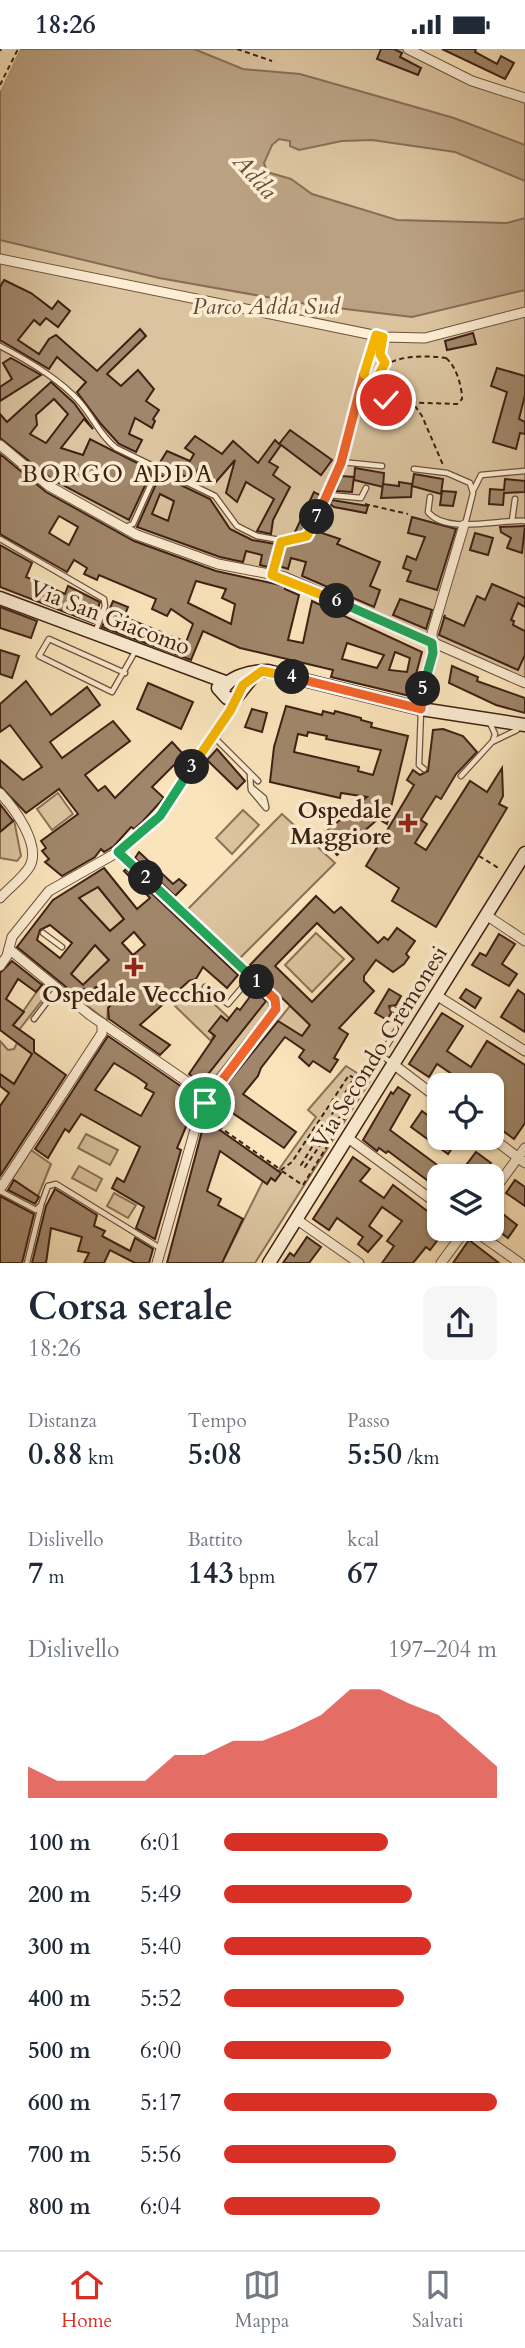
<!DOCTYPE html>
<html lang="it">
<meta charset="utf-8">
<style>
:root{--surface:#fff;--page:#f6f6f7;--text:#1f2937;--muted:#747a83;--line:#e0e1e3;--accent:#d93025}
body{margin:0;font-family:Cardo,serif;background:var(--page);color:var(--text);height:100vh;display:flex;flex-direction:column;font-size:26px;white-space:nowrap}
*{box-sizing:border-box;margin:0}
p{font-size:23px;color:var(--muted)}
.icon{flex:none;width:38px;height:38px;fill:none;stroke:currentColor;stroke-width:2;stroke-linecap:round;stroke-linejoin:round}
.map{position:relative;height:1214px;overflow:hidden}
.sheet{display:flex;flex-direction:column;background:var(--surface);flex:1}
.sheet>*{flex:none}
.buttons{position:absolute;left:427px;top:1024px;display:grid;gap:14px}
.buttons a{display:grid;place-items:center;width:77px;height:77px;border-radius:14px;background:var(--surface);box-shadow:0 2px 5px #0004;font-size:35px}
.pin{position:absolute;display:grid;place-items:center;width:60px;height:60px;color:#fff;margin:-30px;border:4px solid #fff;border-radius:50%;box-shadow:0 2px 7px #0007}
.km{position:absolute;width:35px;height:35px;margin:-18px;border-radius:50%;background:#222;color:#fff;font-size:19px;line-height:35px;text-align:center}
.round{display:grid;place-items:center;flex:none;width:74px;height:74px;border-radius:14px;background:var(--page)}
.summary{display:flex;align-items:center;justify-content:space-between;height:119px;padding:0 28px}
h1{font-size:38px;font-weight:700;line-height:52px}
.figures{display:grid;grid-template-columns:repeat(3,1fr);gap:10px;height:119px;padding:7px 28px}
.figures div{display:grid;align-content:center}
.figures b{font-size:30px;font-weight:700}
.figures small{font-size:19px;font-weight:400}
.figures p{font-size:19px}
.chart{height:196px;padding:14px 28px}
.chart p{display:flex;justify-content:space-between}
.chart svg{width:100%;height:126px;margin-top:7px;fill:var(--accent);opacity:.7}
ul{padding:0 28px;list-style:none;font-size:23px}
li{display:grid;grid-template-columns:112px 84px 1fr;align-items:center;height:52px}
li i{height:18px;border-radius:9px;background:var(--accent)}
.status{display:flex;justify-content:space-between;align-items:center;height:49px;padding:0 35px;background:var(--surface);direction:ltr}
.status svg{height:19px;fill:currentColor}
.tabs{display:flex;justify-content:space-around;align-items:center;height:98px;border-top:2px solid var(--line);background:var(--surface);font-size:19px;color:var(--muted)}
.tabs a{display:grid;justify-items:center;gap:4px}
.tabs .selected{color:var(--accent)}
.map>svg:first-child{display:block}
.green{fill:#dac39e;stroke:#8c7258;stroke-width:2}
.water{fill:#baa182;stroke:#896d56;stroke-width:2}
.pier{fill:#fae4bb}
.building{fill:#a0866a;stroke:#3f2013;stroke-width:2;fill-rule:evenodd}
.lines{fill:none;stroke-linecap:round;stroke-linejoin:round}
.lane-casing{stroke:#6e513d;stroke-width:7}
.street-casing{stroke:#6e513d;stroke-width:11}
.secondary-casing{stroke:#3f2013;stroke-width:15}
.path{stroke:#3f2013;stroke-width:2;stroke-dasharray:5 3.5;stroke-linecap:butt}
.lane{stroke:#fcedd3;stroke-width:4.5}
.street{stroke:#fcedd3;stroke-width:9}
.secondary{stroke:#fcedd3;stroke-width:12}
.split-1-casing{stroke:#fff;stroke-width:14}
.split-2-casing{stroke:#fff;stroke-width:14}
.split-3-casing{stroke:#fff;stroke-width:14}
.split-4-casing{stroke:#fff;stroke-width:14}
.split-5-casing{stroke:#fff;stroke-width:14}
.split-6-casing{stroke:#fff;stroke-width:14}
.split-7-casing{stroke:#fff;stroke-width:14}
.split-8-casing{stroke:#fff;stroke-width:14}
.split-9-casing{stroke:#fff;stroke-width:14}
.split-1{stroke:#f0652b;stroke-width:9}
.split-2{stroke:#22a559;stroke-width:9}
.split-3{stroke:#22a559;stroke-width:9}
.split-4{stroke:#f5b400;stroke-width:9}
.split-5{stroke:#f0652b;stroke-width:9}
.split-6{stroke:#22a559;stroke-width:9}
.split-7{stroke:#f5b400;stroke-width:9}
.split-8{stroke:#f0652b;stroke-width:9}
.split-9{stroke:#f5b400;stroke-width:9}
.poi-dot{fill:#8f2418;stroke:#fcedd3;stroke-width:2.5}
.labels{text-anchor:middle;stroke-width:7;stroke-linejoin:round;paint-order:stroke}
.park-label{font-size:23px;font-style:italic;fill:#664936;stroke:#fcedd3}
.street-label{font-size:23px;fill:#3f2013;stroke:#fcedd3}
.poi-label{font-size:23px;font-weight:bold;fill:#3f2013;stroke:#fcedd3;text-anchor:end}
.water-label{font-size:24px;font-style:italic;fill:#6a4d3a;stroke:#fcedd3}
.neighbourhood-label{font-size:24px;letter-spacing:2px;fill:#3f2013;stroke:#fcedd3}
</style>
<div class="status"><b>18:26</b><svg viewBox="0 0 49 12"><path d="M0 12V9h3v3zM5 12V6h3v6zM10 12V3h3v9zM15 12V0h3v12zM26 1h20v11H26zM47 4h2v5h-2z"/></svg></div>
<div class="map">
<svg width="525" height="1214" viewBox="0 0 525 1214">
<rect width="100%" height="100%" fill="#fae4bb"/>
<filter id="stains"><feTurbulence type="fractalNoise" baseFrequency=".00286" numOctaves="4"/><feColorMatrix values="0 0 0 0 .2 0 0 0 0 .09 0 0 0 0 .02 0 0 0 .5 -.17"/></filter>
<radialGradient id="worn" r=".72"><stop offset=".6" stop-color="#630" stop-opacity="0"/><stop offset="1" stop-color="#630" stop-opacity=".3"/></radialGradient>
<g class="green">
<polygon points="0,0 403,0 473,34 525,51 525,630 288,527 219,513 133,481 52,435 0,392"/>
<polygon points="58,744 73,765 52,781 37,760"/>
<polygon points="243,761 259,776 232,805 216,789"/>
<polygon points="282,765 335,814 239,910 186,862"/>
<polygon points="14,771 21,807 17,812 0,809 0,783"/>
<polygon points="98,838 124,870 110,882 79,849"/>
<polygon points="68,867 109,911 83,936 71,925 92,899"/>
<polygon points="316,884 344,910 312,943 285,916"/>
<polygon points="42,935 50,941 19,981 13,977"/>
<polygon points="99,936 107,948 115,951 108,959 107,972 75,947 82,942 91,942"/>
<polygon points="195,937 229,969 227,972 221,968 211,992 175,957"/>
<polygon points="267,950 270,959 208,1037 200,1035"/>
<polygon points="290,957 310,976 302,987 278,972"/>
<polygon points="0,992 8,1001 14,1000 17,994 32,1005 14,1035 0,1025"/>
<polygon points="346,1017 370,1032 255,1214 222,1214 263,1132 267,1135 271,1129 276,1131 280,1119 316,1068 308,1061"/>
<polygon points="86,1085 118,1101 110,1116 78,1099"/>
<polygon points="31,1101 51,1115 38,1147 12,1130"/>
<polygon points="79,1117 102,1130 96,1142 72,1129"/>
<polygon points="114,1144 136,1156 128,1169 107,1157"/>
</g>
<polygon class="water" points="0,0 194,0 243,20 300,25 454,69 525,96 525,132 455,103 372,91 342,92 299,101 290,97 290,92 279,90 272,96 264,114 267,123 291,130 312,145 397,171 507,174 525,169 525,241 412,268 312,256 159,229 0,191"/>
<polygon class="pier" points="0,0 20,0 0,42"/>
<g class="building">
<polygon points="381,0 394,0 402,4 400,8 421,19 418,26 377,10"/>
<polygon points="442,0 476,0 475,3 497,15 501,7 514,14 505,30"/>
<polygon points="4,231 31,244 52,260 58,252 70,262 58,278 46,269 40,276 34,271 18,291 39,305 49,290 56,286 97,322 140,280 146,287 107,325 121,337 138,321 154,340 146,352 159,361 153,370 155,372 152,379 135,369 129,385 142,391 136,403 119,395 101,375 77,343 86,333 57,308 49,320 0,291 0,238"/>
<polygon points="473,284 476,295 447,301 445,292"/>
<polygon points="11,309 41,326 0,352 0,338 12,330 3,314"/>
<polygon points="497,319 525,327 525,346 519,370 525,373 525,385 520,384 516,400 493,393 507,343 491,337"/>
<path d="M51,333L74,354L93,380L84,370L61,399L83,406L90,390L149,420L150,426L129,471L53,431L0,389V365L7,373ZM54,350L68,365L46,394L30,385L37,376L36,366Z"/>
<polygon points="290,381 332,411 321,426 281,396 269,413 278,418 273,426 290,438 273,471 271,485 257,482 274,450 246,433 237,453 226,444 235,411 215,434 198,420 193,431 159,415 167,402 190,412 194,405 185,399 195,387 222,405 233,392 258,414 275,391 279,395"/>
<path d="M0,405L46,443L134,492L216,522L285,537V540L299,546L288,591L303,594L312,552L422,603L410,647L331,628L333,621L240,599L203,582L191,611L102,578L113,552L128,558L124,568L186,593L193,575L171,560L167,567L152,560L156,550L99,526L97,531L84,525L87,519L74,511L67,523L0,485ZM59,467L78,478L69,496L49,484ZM196,532L226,540L222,549L235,555L231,575L188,554ZM347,594L384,606L377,619L342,610ZM395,603L410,609L407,623L389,621Z"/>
<polygon points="355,419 384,424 383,438 354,431"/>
<polygon points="414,425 443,430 441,445 412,437"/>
<path d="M160,426L210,450L230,480L252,491L275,495L268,518L260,516L262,506L246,502L243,513L220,508L137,478ZM160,445L174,452L168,472L152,465Z"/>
<polygon points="341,427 354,428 352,443 336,442"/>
<polygon points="505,430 525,432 525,443 504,444 503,456 489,455 490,440 504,441"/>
<polygon points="399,433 412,435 411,448 381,449 383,435 399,437"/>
<polygon points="442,442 456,443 453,457 440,456"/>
<polygon points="314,443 323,448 306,481 294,485"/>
<polygon points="332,451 368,457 366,464 334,458 330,455"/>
<polygon points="412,468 456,480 437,541 407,532 411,522 403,519 407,507 416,511 425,488 408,484"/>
<polygon points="525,477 522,504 507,499 511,489 501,483 500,478"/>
<polygon points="316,482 340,490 337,495 380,513 370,537 380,541 374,558 302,527 306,513 291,509 288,520 279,517 285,497 311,489"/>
<polygon points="475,484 493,489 488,506 470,501"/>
<polygon points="0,496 32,514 26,528 65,545 68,537 100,553 93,574 0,538"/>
<polygon points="492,535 525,549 525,558 518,554 511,571 514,572 513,576 525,582 525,606 518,621 439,586 445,566 444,568 464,577 477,547 485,551"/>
<polygon points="400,550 432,561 426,580 393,566"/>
<polygon points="0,558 37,572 31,589 0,579"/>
<polygon points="0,601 19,607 12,629 0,625"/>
<polygon points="452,617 478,628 477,632 525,649 525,664 496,656 449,634"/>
<polygon points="26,632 51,666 87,638 100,656 50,693 62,709 113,672 130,692 85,726 98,742 105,737 115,749 172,693 184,706 152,738 164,749 142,773 134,780 131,778 114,797 104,803 101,800 95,808 62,827 45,813 49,810 42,802 46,799 41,792 78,765 59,740 26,764 0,737 0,711 23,731 42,718 10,676 0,683 0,655"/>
<polygon points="148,634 193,653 181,680 137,660"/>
<path d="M286,657L322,666L323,662L334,665L335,662L361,669V671L372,674L371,678L408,687L387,775L378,770L337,806L321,787L367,748L341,744L340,749L270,733L274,698ZM308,683L327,687L326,690L381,701L373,726L358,722L359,718L294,703L298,685L307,687Z"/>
<polygon points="252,660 267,664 262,683 245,678"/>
<polygon points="443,680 463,687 477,703 456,725 441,750 436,747 421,771 427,775 415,794 426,801 470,732 487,743 502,719 503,747 499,755 507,759 436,878 392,852 399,839 366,817 414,736 407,731 413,721 420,726 428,722 433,681"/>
<polygon points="217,700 245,732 237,740 207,711"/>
<polygon points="0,755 13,772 0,783"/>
<polygon points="139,803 173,835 179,830 186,836 175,847 135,809"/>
<path d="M104,819L137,860L150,849L124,822L126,820L238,926L227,939L203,918L196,930L189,932L140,976L170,996L160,1006L109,970L108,959L113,954L96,938L91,943L84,940L76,946L17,898L53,851ZM98,838L124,870L110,882L79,849ZM50,876L72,894L60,909L37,891L40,881ZM134,883L145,896L133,906L122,894ZM95,896L109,911L83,936L71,925Z"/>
<path d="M316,847L334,864L341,858L378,894L384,888L388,891L397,879L415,892L406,905L409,908L404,915L393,923L376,911L364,927V932L374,942L339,979L348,985L334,1009L338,1011L330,1023L313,1012L309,1017L299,1008L304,1001L285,988L261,1019L258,1027L243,1045L296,1083L284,1099L228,1061L217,1079L281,1124L275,1132L271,1129L267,1135L220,1102L207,1142L221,1150L218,1156L243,1170L222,1214H167L206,1067L218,1046L278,972L302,987L310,976L249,917ZM317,874L354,910L312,953L275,917Z"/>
<polygon points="499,885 515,895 502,915 517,925 509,937 472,916 480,904 486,907"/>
<polygon points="12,912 42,936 36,943 18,930 6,950 24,963 13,976 34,991 34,1003 66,1026 0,1127 0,1057 9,1044 0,1037 0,1025 14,1035 32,1005 0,981 0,924"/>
<polygon points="389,940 401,947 396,956 389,957 391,964 387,971 375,964"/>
<polygon points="466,940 481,949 475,959 460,949"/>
<polygon points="255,941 266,952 201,1034 189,1025 215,987 209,982 221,967 227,972 237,959 240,961"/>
<polygon points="518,941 525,946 525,983 501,968"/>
<polygon points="442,964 463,977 447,1002 471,1018 487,992 525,1016 525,1074 514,1090 492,1074 492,1036 468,1036 437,1015 429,1028 409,1015"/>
<path d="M108,987L198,1049L177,1099L181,1101L155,1190L136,1179L144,1158L112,1139L117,1129L124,1133L140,1098L81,1065L69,1083L65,1080L48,1109L35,1100ZM114,1014L137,1028L147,1035L145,1039L154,1044L141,1067L95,1041Z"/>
<polygon points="398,1038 410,1046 390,1081 452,1127 439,1127 439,1140 388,1102 386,1104 379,1099 377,1102 363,1091 391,1043 393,1045"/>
<polygon points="422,1062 439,1075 439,1088 460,1088 448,1105 411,1078"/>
<polygon points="476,1103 491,1114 482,1127 458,1127"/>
<polygon points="353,1108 370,1120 360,1132 384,1149 393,1136 439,1171 439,1180 446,1180 430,1201 426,1198 413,1214 382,1214 394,1197 387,1192 402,1172 382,1158 369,1177 382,1187 368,1203 358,1195 363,1188 337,1169 329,1181 313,1170"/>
<polygon points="14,1131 39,1148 35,1155 8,1141"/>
<polygon points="515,1131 525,1138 525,1157 506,1144"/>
<polygon points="55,1140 97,1166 94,1177 105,1182 102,1187 130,1202 135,1189 153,1200 149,1214 135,1214 110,1201 104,1214 84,1214 89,1204 78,1202 82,1188 51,1179 46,1214 32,1214 46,1157"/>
<polygon points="0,1147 34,1165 22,1214 0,1214"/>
<polygon points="495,1159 517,1176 508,1189 492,1177"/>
<polygon points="307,1188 321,1198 309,1214 283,1214 290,1204 294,1207"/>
<polygon points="469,1191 486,1204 499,1214 453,1214"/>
</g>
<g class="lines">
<g class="lane-casing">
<g id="lane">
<path d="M0,297C27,311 58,329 78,351C92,366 100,387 116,399L215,447L237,477L257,487L286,492L309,485L329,446L361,449L366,439"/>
<polyline points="414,420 447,424 470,434 473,444 465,476"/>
<polyline points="474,440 481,426 525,422"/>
<polyline points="328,445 341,413 382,417"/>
<path d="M430,448L428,463C447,486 499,470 525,472"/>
<polyline points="512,472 515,450"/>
<polyline points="125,478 133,475 155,426 153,418"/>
<polyline points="0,490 104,550 105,557 96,581"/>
<polyline points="272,526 281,493"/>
<polyline points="125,624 49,590 39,607 112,643 136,601"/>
<polyline points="421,661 419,716 424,720"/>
<polyline points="490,674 495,685 493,692"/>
<polyline points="214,688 258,732"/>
<polyline points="250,726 251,741 266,759"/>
<polyline points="461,727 492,693 517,681"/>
<polyline points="251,738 264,749 266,757"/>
<polyline points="43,884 62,898"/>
<polyline points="205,938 228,955 251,928"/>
<polyline points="34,970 57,940"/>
<polyline points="393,1015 381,1006 402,972 402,965 393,960"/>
<polyline points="0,1142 36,1161 41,1156 48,1137 56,1135 160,1199"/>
<polyline points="27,1214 41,1157"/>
</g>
</g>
<g class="street-casing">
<g id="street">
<polyline points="408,0 472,32 525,49"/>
<polyline points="0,210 383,288 425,289 525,263"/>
<polyline points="0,396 49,437 137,486 218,515 285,528 525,634"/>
<polyline points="421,660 433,604 432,584 464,476"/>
<path d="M0,744C14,759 41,795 30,817C23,829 9,839 0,849"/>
<polyline points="118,803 272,948 277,957 273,966 212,1042 200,1063 157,1214"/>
<polyline points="486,866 525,892"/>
<polyline points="9,900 90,966 202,1043 212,1042"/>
<polyline points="0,917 7,907 12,888 49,842 118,803 160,767 217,684 237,648"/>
<polyline points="436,946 525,1002"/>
<polyline points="393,1015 439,1050"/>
<polyline points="491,1088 525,1114"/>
<polyline points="348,1089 439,1156"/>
<polyline points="0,1140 102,984 102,974"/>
<polyline points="492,1144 525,1099"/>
<polyline points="296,1170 359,1214"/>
<polyline points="472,1180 520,1214"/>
<polyline points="441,1214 466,1180"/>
</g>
</g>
<g class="secondary-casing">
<g id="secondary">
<polyline points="0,549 228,634"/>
<polyline points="218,639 227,649 235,650 255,625"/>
<path d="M223,642C227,627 253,622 268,622L421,660L525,676"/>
<polyline points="269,1214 525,804"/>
</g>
</g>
<g class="path">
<polyline points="237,0 272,12"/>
<polyline points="0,2 1,0"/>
<polyline points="0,36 18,0"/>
<polyline points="381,299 383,311 422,367 443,416"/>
<path d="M446,309C456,317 462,337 462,350L457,355L392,353L379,342L377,326C387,305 426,306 446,309Z"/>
<polyline points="341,407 373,294"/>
<polyline points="365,455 408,465"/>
<polyline points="479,807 500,820"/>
<polyline points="218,1077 281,1121 292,1113 349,1026 354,1029 301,1116 305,1118 364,1033 366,1034"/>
<polyline points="282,1122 301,1135"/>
<polyline points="303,1136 349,1062"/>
</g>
<use href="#lane" class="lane"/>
<use href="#street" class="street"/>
<use href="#secondary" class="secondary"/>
</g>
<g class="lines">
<g class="split-1-casing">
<polyline id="split-1" points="205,1054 276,960 275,950 257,933"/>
</g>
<g class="split-2-casing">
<polyline id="split-2" points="146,829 257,933"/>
</g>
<g class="split-3-casing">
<polyline id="split-3" points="146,829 118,803 160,767 192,718"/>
</g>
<g class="split-4-casing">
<polyline id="split-4" points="192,718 230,662 243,636 262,622 292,628"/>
</g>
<g class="split-5-casing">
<polyline id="split-5" points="292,628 421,660 423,640"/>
</g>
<g class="split-6-casing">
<polyline id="split-6" points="337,552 432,594 433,604 423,640"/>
</g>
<g class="split-7-casing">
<polyline id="split-7" points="317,468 307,487 281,493 272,526 337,552"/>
</g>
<g class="split-8-casing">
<polyline id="split-8" points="317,468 341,414 364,325"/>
</g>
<g class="split-9-casing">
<polyline id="split-9" points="364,325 376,286 383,288 380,305 385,314 376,331 379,342 386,351"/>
</g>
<use href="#split-1" class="split-1"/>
<use href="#split-2" class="split-2"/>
<use href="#split-3" class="split-3"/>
<use href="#split-4" class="split-4"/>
<use href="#split-5" class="split-5"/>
<use href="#split-6" class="split-6"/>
<use href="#split-7" class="split-7"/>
<use href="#split-8" class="split-8"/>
<use href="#split-9" class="split-9"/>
</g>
<g class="poi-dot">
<path d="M404.5 763.5h7v7h7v7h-7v7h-7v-7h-7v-7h7z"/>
<path d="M130.5 907.5h7v7h7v7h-7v7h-7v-7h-7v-7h7z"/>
</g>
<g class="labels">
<g class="park-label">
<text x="266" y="265">Parco Adda Sud</text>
</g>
<g class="street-label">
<text transform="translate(110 568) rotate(21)" y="8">Via San Giacomo</text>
<text transform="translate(379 998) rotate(-58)" y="8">Via Secondo Cremonesi</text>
</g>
<g class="poi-label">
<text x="392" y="769">Ospedale<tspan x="392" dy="26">Maggiore</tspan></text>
<text x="134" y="953" text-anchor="middle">Ospedale Vecchio</text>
</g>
<g class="water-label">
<text transform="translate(255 127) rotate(48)" y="8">Adda</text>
</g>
<g class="neighbourhood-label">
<text x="118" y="433">BORGO ADDA</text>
</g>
</g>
<rect width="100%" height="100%" filter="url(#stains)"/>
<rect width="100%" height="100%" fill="url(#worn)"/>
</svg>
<div class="buttons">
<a><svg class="icon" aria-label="locate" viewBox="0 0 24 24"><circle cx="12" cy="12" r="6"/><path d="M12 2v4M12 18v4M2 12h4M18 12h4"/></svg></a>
<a><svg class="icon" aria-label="layers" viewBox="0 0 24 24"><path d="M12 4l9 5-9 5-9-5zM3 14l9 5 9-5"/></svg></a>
</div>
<div class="pin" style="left:205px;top:1054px;background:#1e9e55"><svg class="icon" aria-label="arrive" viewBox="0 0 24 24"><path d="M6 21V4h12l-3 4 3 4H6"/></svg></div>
<div class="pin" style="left:386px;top:351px;background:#d93025"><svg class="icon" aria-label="check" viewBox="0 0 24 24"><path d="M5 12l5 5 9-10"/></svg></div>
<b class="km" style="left:257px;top:933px">1</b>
<b class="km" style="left:146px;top:829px">2</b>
<b class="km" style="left:192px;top:718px">3</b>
<b class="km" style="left:292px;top:628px">4</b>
<b class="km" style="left:423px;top:640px">5</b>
<b class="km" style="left:337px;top:552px">6</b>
<b class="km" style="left:317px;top:468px">7</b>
</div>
<section class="sheet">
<div class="summary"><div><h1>Corsa serale</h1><p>18:26</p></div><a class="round"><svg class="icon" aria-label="share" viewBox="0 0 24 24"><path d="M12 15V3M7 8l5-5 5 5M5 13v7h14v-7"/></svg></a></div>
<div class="figures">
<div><p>Distanza</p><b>0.88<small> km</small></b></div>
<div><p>Tempo</p><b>5:08</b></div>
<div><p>Passo</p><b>5:50<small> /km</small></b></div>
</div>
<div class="figures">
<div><p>Dislivello</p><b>7<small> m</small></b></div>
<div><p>Battito</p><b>143<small> bpm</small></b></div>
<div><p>kcal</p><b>67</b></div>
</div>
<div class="chart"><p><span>Dislivello</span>197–204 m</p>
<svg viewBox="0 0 160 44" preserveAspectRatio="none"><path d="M0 44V33L10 38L20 38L30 38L40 38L50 29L60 29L70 24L80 24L90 20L100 15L110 6L120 6L130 11L140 15L150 24L160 33V44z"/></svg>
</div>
<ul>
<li><b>100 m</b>6:01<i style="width:60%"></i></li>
<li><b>200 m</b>5:49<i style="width:69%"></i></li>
<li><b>300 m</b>5:40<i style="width:76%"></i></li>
<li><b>400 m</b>5:52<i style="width:66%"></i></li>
<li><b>500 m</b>6:00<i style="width:61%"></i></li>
<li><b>600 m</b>5:17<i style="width:100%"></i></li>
<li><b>700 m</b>5:56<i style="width:63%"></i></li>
<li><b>800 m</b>6:04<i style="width:57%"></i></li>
</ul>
</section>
<nav class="tabs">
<a class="selected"><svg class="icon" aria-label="home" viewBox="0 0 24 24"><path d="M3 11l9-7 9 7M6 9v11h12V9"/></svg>Home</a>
<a><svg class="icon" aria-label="map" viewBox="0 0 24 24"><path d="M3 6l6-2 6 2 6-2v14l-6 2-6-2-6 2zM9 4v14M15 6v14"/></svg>Mappa</a>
<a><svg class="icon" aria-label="saved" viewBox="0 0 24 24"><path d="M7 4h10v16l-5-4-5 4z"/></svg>Salvati</a>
</nav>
